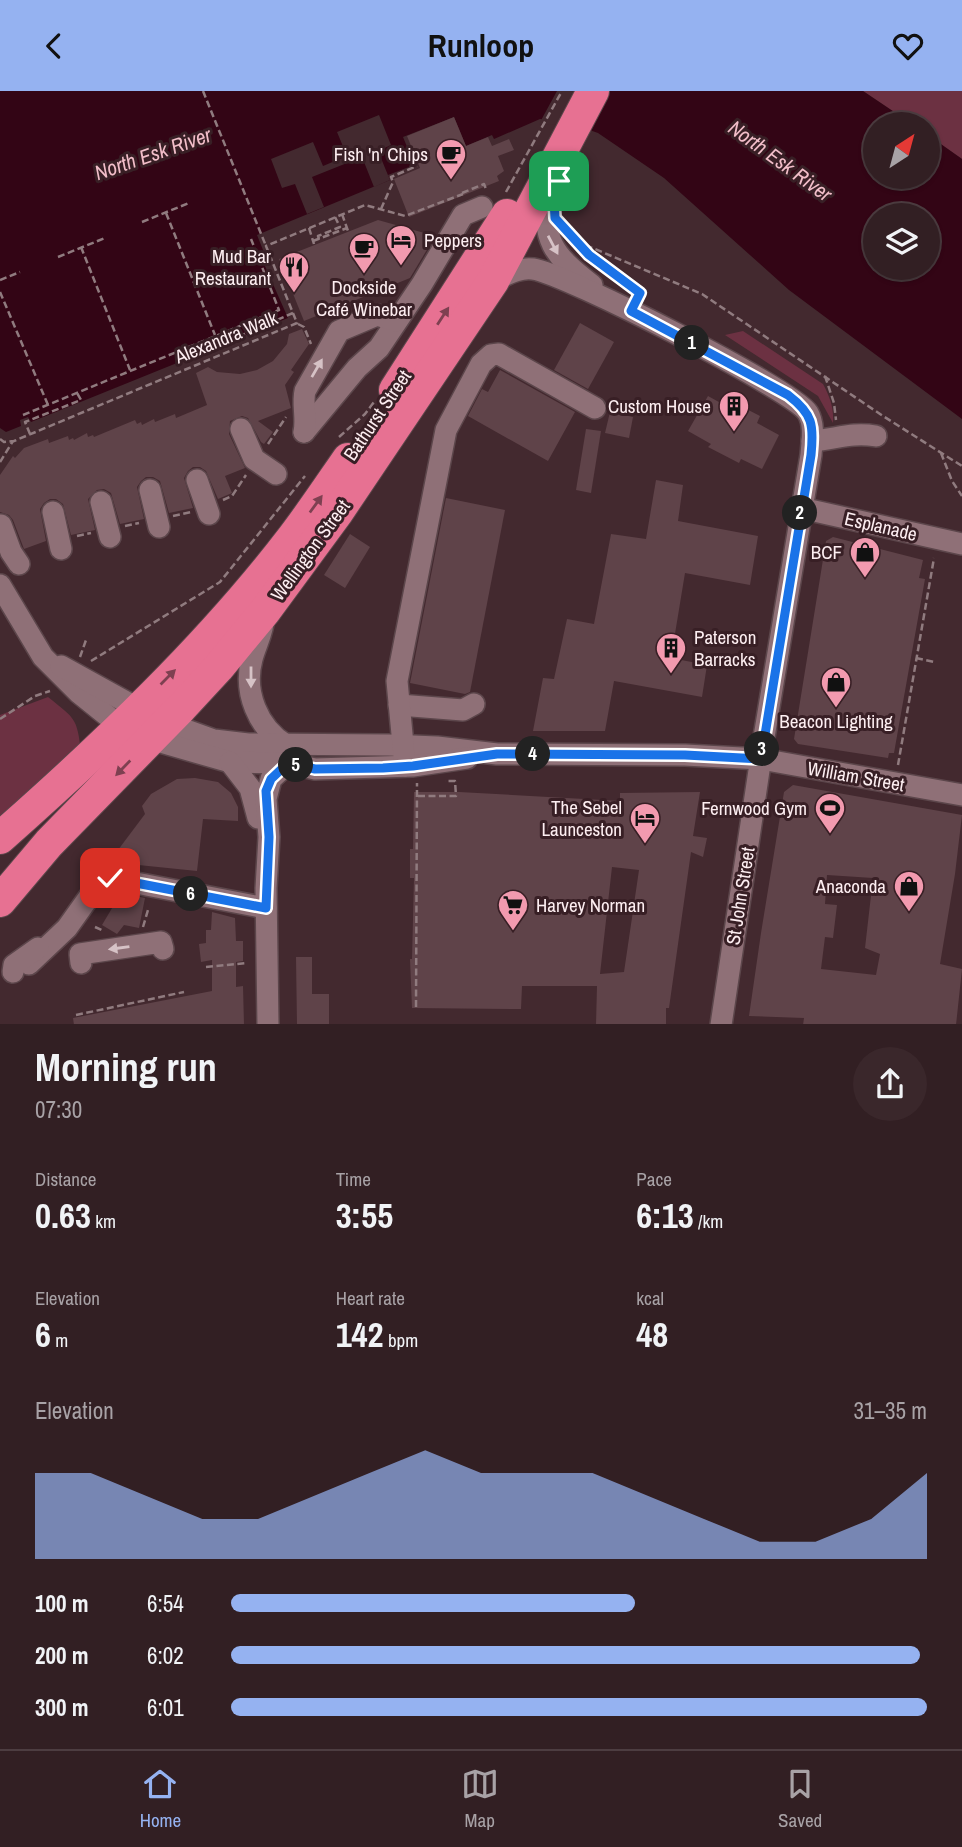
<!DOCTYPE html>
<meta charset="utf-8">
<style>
:root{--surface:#321f23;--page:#3a272b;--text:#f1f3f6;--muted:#a8a2a6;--line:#4d3d41;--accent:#95b2f1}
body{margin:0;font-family:"Archivo Narrow",sans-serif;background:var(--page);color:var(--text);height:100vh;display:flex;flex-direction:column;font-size:26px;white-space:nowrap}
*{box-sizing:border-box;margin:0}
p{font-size:23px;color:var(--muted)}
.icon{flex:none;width:38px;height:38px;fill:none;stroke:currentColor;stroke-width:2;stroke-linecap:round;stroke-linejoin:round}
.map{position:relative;height:933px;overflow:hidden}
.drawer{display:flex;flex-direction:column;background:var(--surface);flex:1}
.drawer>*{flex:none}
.needle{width:46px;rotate:36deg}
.buttons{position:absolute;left:863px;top:21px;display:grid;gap:14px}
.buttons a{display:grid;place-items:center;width:77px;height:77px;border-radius:50%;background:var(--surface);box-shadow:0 2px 5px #0004,0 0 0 2px var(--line);font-size:35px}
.pin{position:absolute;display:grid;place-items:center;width:60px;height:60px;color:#fff;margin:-30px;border-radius:14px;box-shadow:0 4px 10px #0006}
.km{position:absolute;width:35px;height:35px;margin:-18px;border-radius:50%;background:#222;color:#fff;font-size:19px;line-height:35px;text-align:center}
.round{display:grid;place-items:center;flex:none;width:74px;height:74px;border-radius:37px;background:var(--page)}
.headline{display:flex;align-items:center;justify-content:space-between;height:119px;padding:0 35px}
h1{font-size:38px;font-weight:700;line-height:52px}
.figures{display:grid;grid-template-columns:repeat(3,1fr);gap:10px;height:119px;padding:7px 35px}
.figures div{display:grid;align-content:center}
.figures b{font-size:35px;font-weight:700}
.figures small{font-size:19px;font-weight:400}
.figures p{font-size:19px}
.chart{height:196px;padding:14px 35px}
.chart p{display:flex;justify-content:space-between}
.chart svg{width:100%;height:126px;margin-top:7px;fill:var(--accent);opacity:.7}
ul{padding:0 35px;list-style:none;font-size:23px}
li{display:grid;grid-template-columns:112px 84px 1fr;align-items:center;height:52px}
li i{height:18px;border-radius:9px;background:var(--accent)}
header{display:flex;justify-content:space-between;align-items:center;height:91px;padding:0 35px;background:var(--accent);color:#111;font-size:32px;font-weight:700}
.tabs{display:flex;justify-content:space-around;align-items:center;height:98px;border-top:2px solid var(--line);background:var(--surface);font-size:19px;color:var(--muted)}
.tabs a{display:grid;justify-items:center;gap:4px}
.tabs .selected{color:var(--accent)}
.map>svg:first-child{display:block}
.green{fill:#6c3142}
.water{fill:#330515;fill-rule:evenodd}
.pier{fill:#43292f}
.building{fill:#5f4349;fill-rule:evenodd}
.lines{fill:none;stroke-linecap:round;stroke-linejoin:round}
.minor-casing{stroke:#5c464b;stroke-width:24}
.highway-casing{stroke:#5c464b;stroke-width:34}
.path{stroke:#907b7f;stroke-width:2.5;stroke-dasharray:7 3.5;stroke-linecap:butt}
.minor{stroke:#8f7077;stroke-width:21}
.highway{stroke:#e77192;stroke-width:32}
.oneway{fill:#d6c2c6}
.oneway2{fill:#7e4051}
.route-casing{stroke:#fff;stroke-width:14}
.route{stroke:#1a73e8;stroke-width:9}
.labels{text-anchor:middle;stroke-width:6;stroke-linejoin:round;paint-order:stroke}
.poi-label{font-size:19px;fill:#fdeef1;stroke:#381f25;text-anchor:end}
.street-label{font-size:19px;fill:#fdeef1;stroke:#381f25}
.water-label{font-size:21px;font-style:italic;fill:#f2bec9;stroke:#381f25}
</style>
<header><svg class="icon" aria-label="back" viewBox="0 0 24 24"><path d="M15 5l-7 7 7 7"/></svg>Runloop<svg class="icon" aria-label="heart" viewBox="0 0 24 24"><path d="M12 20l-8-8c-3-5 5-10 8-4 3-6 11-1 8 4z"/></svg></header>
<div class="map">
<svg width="962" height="934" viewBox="0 0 962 934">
<rect width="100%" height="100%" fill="#43292f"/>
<g class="green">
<polygon points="863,0 962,0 962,68 928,44 928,33 912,33"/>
<path d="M743,240L823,293C830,306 834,317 833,332L818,305L725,244Z"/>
<path d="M48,606C75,628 77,626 81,661L0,730V624Z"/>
</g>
<path class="water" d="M0,0H863L912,33H875V86H928V44L962,68V328L789,199L664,87L598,42L564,30L540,28L494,48L492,44L466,55L454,26L403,46L412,68L409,76L388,84L390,89L257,144L267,169L265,175L288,227L31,331L28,326L20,329L21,335L6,341L0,337ZM875,124H928V177H875Z"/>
<g class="pier">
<polygon points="557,0 609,0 586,42 563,34 539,33"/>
<polygon points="379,24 391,54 378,60 390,89 374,96 362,66 312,86 324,116 307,123 295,93 282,97 271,68 313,51 323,75 347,65 337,41"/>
</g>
<g class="building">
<polygon points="454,26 466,55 488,46 492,55 509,48 514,59 498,65 504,80 497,85 499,90 409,126 394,88 420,77 407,45"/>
<polygon points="378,129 428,143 431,152 410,187 304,230 279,168"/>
<polygon points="580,232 614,251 588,298 554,279"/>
<polygon points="302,238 309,253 291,279 294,281 285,294 291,317 258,330 273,341 264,353 261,351 248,327 242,325 230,330 229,343 245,377 225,385 232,402 218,408 206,380 200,376 193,376 188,380 184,387 193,417 169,422 160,390 153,386 146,386 141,390 137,396 144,428 120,433 111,402 104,398 97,399 88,408 95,439 71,444 63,413 56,408 50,408 44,412 40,418 46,450 24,458 13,429 9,424 0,421 0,384 13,365 15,367 24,357 48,348 49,352 68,345 69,349 73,347 74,349 87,342 88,346 93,344 94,346 135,329 137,333 141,331 142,334 154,328 155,331 175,323 176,327 207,314 196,282 208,276 217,281 240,283 257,279 273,270 287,253 289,243"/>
<polygon points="500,279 575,321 548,370 468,325 482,298 488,301"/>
<polygon points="708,305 728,316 731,310 760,325 757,332 779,344 762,378 741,368 739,372 708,356 711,353 688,340"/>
<polygon points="610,321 633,326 629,347 605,342"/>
<polygon points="586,338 601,340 591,402 576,399"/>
<polygon points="656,389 683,394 678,430 758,445 750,494 685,482 671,567 707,574 702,606 614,590 605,640 533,640 543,587 554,588 567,528 594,533 611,443 646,448"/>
<polygon points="446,407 505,419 470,601 465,603 410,592"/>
<polygon points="350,443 370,456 345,497 324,484"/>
<polygon points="833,446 923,469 919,487 925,488 900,628 894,662 889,662 888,667 798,653 794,648 826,450"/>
<polygon points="195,687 218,691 231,702 238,716 238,730 203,728 197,780 109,771 145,723 142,715 151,703 177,688"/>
<path d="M793,694L962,724L955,783L940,873L962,878L956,934H803L804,927L749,925L761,842L784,701ZM827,784L873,787L865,857L880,863L876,884L821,878L825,846L833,847L837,814L825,813Z"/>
<path d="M414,701H459L620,710V702L700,701L693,745L707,747L703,766L691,761L669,917H666V934H596L597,895H522L521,918L412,917L410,868H412L414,787H410V758H413ZM612,776L639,779L624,881L600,883Z"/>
<polygon points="121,802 145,807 139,837 124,834 117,843 102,834"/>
<polygon points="212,821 235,827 236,850 243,850 243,870 236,871 236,896 243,895 244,934 74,934 73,927 212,900 212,869 201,871 199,853 206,852 206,839 211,839"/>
<polygon points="296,866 312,866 312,903 329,903 329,934 297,934"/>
</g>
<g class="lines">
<g class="minor-casing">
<g id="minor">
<path d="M547,98C543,151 551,162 592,194"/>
<path d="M493,190C506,184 519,176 533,178C564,182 794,299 808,322C815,334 812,350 811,364L764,646L721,934"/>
<polyline points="241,338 254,368 276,383"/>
<polyline points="304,341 357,277 379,257 422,193 463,124 482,116"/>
<path d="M304,341C307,327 302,313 305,300L339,240L377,224L396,230"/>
<path d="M812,350C837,348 851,341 876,345"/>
<polyline points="197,389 209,423"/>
<polyline points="150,399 159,436"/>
<polyline points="101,411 110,446"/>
<polyline points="801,417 962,453"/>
<polyline points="53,421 61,458"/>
<polyline points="1,434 11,461 19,473"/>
<polyline points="0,494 43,566 79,602 120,635"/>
<path d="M264,526C263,542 256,553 252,568C243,601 258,637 286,654"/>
<polyline points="61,575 137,617"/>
<polyline points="399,614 463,619 474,613"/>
<polyline points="167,632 214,649 248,653 389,654 437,656 497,663 685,664 761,668 962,704"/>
<polyline points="150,648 230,671 288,672 315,678 413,675 467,667"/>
<polyline points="230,671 250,697 258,727"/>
<polyline points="405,675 397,590 446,339 481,273 491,264 499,263 595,317"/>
<polyline points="81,872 80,863 161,851 163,858"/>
<polyline points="29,873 67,837 99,792 110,787 266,817"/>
<polyline points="13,881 14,874 38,857"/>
<polyline points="268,934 266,797 269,746 266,708 271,688 288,672"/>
</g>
</g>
<g class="highway-casing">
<g id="highway">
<polyline points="395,299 507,124"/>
<path d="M0,747C104,655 208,557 293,446C312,421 330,394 348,368"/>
<polyline points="0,810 49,752 181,617 218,577 265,520 337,422 493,190 593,0"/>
</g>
</g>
<g class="path">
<polyline points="203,0 266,155"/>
<polyline points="506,101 562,0"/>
<polyline points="462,102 484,93 486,98"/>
<polyline points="381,118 393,91 391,86 417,75"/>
<polyline points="166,122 215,244"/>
<polyline points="342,123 348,140"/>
<polyline points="142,131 189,112"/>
<polyline points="309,137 314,153"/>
<polyline points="568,143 583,153 702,203 883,325 962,375"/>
<polyline points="319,148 318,145 340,136 335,126"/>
<polyline points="574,149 589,164 640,202 638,204"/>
<polyline points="313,150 347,137"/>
<polyline points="81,156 130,279"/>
<polyline points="58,166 105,147"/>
<polyline points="0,189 20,181"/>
<polyline points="0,201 48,314"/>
<polyline points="298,233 304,236 311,253"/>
<polyline points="225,241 228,250 293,222"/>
<polyline points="825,285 834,312 836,329"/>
<polyline points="23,324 279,219 251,148"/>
<polyline points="30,343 25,331 81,309 77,302"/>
<polyline points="339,346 365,323 374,311"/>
<polyline points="0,348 4,351 14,350 297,232 266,155 365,114 405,125 463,103"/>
<polyline points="268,353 286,326"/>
<polyline points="941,362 952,390 962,405"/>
<polyline points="0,371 13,350"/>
<polyline points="223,409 232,405 246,384"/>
<polyline points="173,425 191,421"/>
<polyline points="125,435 139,432"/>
<polyline points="77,445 91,442"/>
<polyline points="80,566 86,549"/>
<polyline points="916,567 934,571"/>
<polyline points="91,570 220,491 305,385"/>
<polyline points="0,628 35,605 50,600"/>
<polyline points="898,674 934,467"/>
<polyline points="418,705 456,705 455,690 445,690"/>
<polyline points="95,836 104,840"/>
<polyline points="143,836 148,819"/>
<polyline points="206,876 247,872"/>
<polyline points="416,916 417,692"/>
<polyline points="76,924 184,901"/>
</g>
<use href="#minor" class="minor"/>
<use href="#highway" class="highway"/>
</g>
<defs><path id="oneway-solid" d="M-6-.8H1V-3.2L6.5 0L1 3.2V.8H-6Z" transform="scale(1.75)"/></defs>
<g class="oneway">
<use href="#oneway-solid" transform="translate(553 154) rotate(62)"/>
<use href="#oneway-solid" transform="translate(317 277) rotate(-60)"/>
<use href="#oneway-solid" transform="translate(251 586) rotate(90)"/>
<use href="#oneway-solid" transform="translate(119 857) rotate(172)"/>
</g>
<g class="oneway2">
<use href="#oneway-solid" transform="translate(443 225) rotate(-57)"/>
<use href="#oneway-solid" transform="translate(316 413) rotate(-54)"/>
<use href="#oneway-solid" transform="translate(168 586) rotate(-45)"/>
<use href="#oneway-solid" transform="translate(123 677) rotate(134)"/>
</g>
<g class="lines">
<g class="route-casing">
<path id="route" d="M110,787L266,817L269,746L266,700L271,688L288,672L315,678L383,677L413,675L497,663L685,664L761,668L811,364C814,334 813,323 788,304L631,220L640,202L589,164L555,127L554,109L559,90"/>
</g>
<use href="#route" class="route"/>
</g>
<defs>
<g id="cafe-pin" transform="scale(1.575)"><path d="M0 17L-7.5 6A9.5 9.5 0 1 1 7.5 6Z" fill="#f29aaf" stroke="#381f25"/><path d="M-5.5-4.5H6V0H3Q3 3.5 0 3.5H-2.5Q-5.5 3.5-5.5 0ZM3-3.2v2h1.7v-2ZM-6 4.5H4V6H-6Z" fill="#111"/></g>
<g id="hotel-pin" transform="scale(1.575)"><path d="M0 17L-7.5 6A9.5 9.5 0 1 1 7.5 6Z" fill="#f29aaf" stroke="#381f25"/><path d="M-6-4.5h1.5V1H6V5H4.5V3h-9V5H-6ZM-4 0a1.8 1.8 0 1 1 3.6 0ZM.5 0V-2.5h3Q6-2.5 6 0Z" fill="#111"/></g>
<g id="restaurant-pin" transform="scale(1.575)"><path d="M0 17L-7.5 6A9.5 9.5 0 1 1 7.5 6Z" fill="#f29aaf" stroke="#381f25"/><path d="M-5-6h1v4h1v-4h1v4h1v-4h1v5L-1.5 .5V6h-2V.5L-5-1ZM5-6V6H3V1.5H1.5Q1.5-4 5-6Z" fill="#111"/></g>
<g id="building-pin" transform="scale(1.575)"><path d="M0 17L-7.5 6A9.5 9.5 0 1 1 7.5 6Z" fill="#f29aaf" stroke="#381f25"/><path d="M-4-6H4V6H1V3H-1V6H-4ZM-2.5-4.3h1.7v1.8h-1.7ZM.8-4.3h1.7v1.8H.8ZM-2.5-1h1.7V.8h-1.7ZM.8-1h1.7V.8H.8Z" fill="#111"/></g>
<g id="shop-pin" transform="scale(1.575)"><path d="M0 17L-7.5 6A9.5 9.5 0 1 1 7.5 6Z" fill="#f29aaf" stroke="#381f25"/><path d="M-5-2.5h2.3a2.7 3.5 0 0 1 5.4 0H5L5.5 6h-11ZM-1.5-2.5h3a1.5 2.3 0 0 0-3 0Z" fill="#111"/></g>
<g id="stadium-pin" transform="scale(1.575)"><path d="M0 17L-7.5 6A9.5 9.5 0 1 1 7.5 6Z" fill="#f29aaf" stroke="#381f25"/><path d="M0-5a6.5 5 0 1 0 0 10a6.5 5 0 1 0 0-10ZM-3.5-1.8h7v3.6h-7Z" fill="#111"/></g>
<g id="supermarket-pin" transform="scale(1.575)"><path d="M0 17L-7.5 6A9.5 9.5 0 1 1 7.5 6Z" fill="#f29aaf" stroke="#381f25"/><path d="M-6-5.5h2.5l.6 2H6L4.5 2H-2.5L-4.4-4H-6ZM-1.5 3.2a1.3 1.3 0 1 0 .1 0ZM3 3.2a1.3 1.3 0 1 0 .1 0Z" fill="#111"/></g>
</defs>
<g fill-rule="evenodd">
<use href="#cafe-pin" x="451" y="63"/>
<use href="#hotel-pin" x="401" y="149"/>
<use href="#cafe-pin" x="364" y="157"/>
<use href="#restaurant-pin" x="294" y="176"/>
<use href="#building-pin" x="734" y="315"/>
<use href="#shop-pin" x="865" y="461"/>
<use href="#building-pin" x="671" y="557"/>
<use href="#shop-pin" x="836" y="591"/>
<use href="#stadium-pin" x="830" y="717"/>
<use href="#hotel-pin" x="645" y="727"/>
<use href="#shop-pin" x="909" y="795"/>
<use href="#supermarket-pin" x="513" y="814"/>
</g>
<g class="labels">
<g class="poi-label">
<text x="428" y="70">Fish 'n' Chips</text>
<text x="424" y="156" text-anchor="start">Peppers</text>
<text x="271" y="172">Mud Bar<tspan x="271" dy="22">Restaurant</tspan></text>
<text x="364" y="203" text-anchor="middle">Dockside<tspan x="364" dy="22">Café Winebar</tspan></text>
<text x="711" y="322">Custom House</text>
<text x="842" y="468">BCF</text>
<text x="694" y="553" text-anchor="start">Paterson<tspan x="694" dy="22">Barracks</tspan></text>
<text x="836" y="637" text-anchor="middle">Beacon Lighting</text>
<text x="622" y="723">The Sebel<tspan x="622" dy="22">Launceston</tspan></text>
<text x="807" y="724">Fernwood Gym</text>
<text x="886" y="802">Anaconda</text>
<text x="536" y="821" text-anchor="start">Harvey Norman</text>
</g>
<g class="street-label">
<text transform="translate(226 246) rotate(-22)" y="7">Alexandra Walk</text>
<text transform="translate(377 324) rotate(-56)" y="7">Bathurst Street</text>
<text transform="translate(881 435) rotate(13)" y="7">Esplanade</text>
<text transform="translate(310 459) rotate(-54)" y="7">Wellington Street</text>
<text transform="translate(856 685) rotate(10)" y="7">William Street</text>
<text transform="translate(740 805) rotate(-81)" y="7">St John Street</text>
</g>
<g class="water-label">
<text transform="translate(153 63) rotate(-19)" y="7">North Esk River</text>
<text transform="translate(780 70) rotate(36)" y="7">North Esk River</text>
</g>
</g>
</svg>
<div class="buttons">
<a><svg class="needle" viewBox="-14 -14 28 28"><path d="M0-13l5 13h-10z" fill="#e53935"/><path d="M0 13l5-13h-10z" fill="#a8a2a6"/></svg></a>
<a><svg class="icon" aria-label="layers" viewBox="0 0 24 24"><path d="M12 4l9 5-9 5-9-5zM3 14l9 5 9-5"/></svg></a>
</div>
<div class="pin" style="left:559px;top:90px;background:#1e9e55"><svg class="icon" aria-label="arrive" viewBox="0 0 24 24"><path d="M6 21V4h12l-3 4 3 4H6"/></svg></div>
<div class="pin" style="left:110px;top:787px;background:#d93025"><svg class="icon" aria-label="check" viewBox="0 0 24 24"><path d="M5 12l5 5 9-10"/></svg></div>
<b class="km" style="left:692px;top:252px">1</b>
<b class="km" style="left:800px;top:422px">2</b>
<b class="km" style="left:762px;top:658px">3</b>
<b class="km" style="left:533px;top:663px">4</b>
<b class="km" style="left:296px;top:674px">5</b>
<b class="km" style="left:191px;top:803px">6</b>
</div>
<section class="drawer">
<div class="headline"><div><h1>Morning run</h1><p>07:30</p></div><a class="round"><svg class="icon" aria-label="share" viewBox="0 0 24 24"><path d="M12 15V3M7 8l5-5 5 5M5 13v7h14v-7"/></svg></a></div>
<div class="figures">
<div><p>Distance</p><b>0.63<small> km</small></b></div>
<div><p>Time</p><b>3:55</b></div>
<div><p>Pace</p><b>6:13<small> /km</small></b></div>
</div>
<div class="figures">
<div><p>Elevation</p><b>6<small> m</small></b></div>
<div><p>Heart rate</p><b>142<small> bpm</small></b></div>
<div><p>kcal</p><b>48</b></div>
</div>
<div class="chart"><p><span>Elevation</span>31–35 m</p>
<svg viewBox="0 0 160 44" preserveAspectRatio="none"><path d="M0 44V14L10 14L20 22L30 30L40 30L50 22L60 14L70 6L80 14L90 14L100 14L110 22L120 30L130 38L140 38L150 30L160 14V44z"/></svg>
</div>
<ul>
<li><b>100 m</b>6:54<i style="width:58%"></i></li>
<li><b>200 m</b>6:02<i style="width:99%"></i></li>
<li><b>300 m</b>6:01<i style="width:100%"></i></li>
</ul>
</section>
<nav class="tabs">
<a class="selected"><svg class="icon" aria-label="home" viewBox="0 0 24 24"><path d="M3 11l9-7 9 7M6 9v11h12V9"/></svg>Home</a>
<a><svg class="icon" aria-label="map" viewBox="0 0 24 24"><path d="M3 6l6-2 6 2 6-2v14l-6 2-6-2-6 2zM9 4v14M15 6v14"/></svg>Map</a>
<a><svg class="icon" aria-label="saved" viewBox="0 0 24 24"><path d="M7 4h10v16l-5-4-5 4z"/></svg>Saved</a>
</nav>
